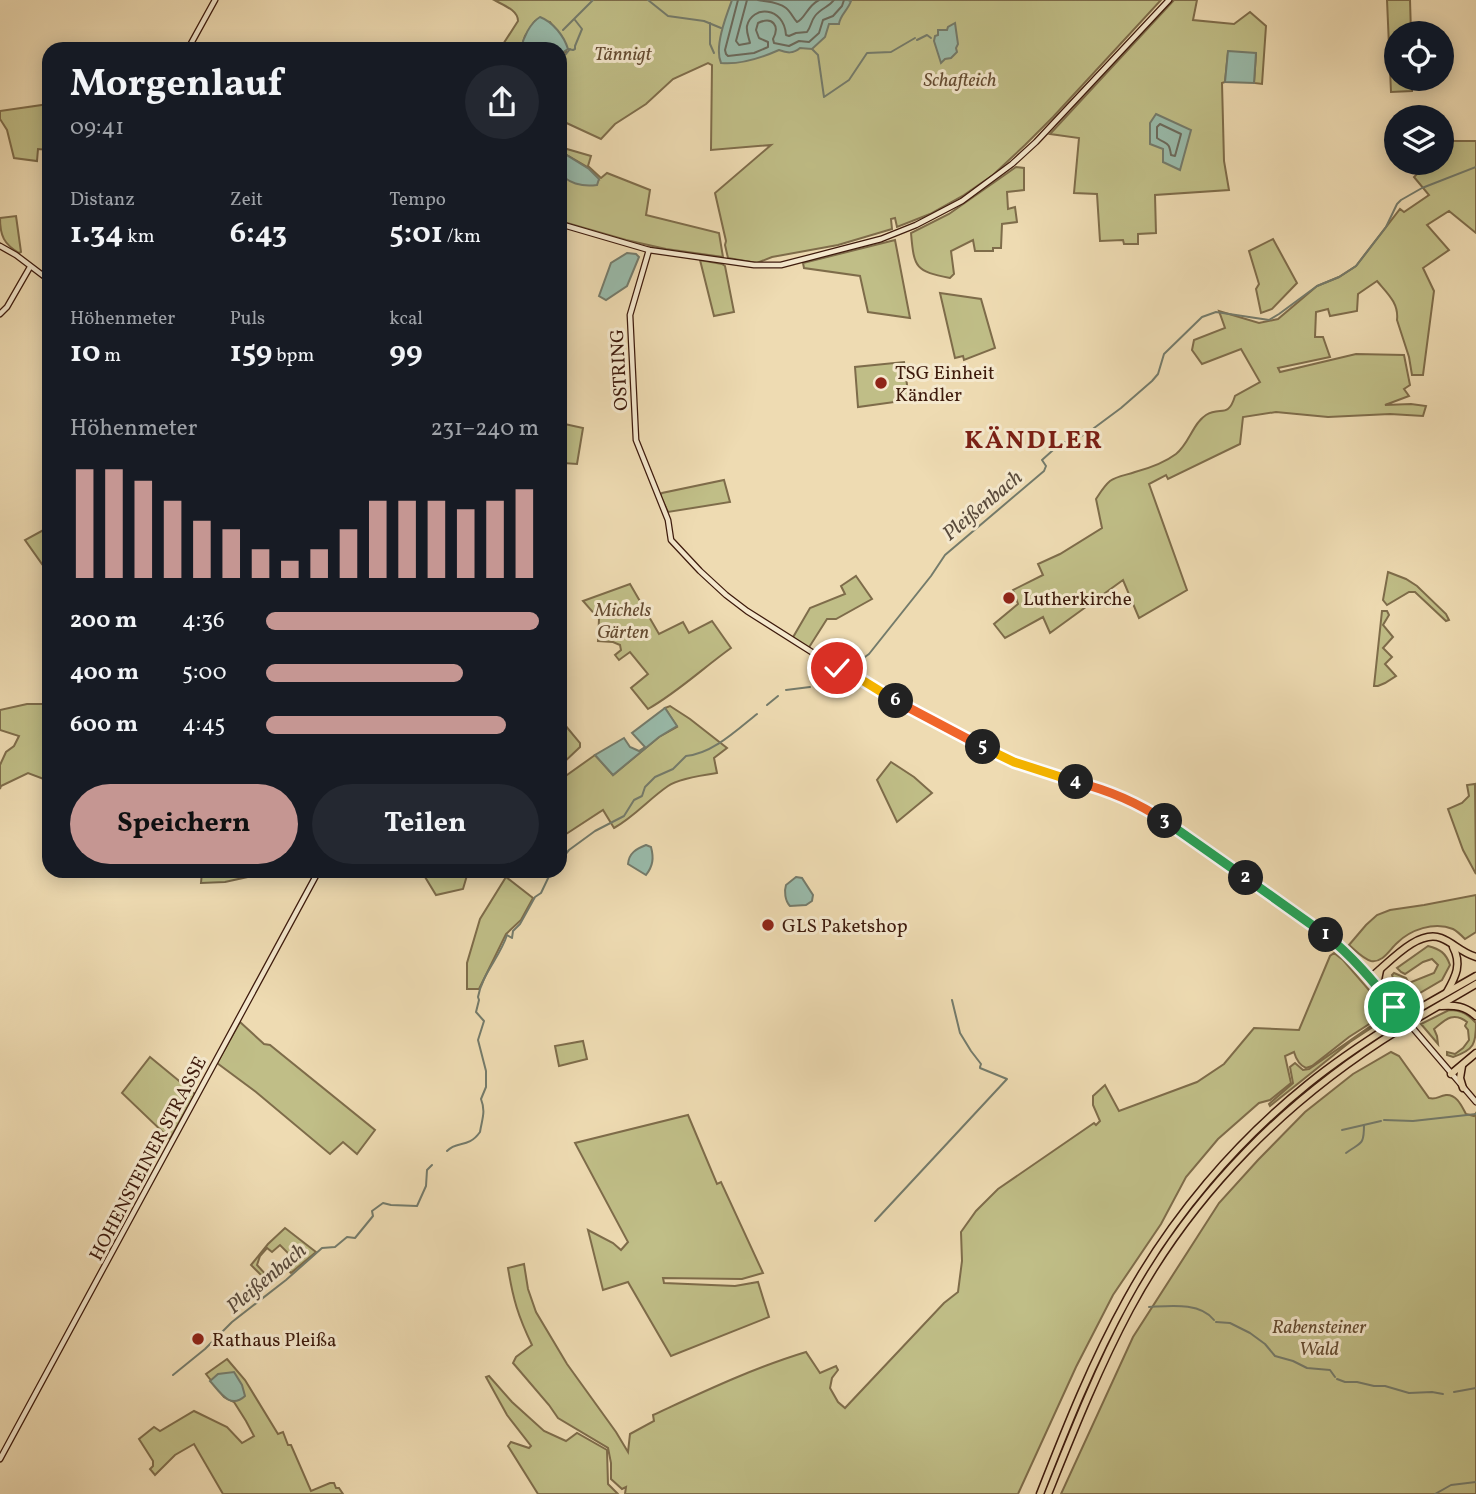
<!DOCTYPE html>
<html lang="de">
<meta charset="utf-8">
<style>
:root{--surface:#171b24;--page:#242831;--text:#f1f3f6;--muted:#9ea1a6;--accent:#c59692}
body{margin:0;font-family:Vollkorn,serif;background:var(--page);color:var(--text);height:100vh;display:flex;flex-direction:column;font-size:26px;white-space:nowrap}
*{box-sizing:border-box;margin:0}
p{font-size:23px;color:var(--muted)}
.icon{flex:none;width:38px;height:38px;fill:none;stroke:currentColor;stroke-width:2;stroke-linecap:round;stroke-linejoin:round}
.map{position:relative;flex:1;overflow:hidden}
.drawer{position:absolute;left:42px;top:42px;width:525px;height:836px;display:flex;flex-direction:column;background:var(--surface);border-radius:21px;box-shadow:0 4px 18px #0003}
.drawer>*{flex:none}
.buttons{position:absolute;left:1384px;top:21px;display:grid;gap:14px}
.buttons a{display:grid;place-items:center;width:70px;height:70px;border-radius:50%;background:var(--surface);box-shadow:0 4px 18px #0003;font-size:35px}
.pin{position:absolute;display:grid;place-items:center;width:60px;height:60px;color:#fff;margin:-30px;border:4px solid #fff;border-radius:50%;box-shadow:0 2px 7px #0007}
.km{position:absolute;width:35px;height:35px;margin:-18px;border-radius:50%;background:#222;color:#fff;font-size:19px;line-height:35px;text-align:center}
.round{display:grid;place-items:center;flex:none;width:74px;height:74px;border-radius:37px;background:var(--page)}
.head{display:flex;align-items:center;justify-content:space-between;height:119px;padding:0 28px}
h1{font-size:38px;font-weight:700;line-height:52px}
.metrics{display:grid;grid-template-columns:repeat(3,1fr);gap:10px;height:119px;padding:7px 28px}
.metrics div{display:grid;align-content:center}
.metrics b{font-size:30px;font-weight:700}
.metrics small{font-size:19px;font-weight:400}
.metrics p{font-size:19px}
.chart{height:196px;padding:14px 28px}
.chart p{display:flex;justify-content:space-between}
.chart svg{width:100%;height:126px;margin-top:7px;stroke:var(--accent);stroke-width:6}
.action{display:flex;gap:14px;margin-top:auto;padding:14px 28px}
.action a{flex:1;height:80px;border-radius:42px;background:var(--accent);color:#111;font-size:28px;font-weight:700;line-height:80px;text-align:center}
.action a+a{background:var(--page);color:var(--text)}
ul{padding:0 28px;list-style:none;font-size:23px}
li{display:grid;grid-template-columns:112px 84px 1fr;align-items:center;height:52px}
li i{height:18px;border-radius:9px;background:var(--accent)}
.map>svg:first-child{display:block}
.green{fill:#c0be87;stroke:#7e6c4a;stroke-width:2}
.water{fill:#99bbab;stroke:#747b6b;stroke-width:2}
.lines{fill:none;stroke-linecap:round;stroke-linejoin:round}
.shore{stroke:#6b6a5c;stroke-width:2}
.stream{stroke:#747b6b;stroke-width:2}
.secondary-casing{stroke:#3d1a0c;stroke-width:7}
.motorway-casing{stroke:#3d1a0c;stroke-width:9}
.secondary{stroke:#f4e8cd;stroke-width:4.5}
.motorway{stroke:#eedbb2;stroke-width:6}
.motorway-bridge-casing{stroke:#3d1a0c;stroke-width:9;stroke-linecap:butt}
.motorway-bridge{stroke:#eedbb2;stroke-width:6}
.split-1-casing{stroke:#fff;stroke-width:14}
.split-2-casing{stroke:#fff;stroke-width:14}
.split-3-casing{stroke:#fff;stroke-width:14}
.split-4-casing{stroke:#fff;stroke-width:14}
.split-5-casing{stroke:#fff;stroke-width:14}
.split-6-casing{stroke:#fff;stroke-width:14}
.split-7-casing{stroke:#fff;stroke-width:14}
.split-1{stroke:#22a559;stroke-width:9}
.split-2{stroke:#22a559;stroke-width:9}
.split-3{stroke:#22a559;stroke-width:9}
.split-4{stroke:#f0652b;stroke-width:9}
.split-5{stroke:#f5b400;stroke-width:9}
.split-6{stroke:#f0652b;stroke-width:9}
.split-7{stroke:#f5b400;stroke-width:9}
.poi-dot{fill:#8f2418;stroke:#f4e8cd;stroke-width:2.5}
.labels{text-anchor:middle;stroke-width:6;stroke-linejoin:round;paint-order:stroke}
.park-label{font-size:19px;font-style:italic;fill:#644b31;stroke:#f4e8cd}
.street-label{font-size:19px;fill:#3d1a0c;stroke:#f4e8cd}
.poi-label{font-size:19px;fill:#3d1a0c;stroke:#f4e8cd;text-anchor:start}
.water-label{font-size:21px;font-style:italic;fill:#594a3c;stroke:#f4e8cd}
.district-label{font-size:26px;font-weight:bold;letter-spacing:2px;fill:#7a1f14;stroke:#f4e8cd}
</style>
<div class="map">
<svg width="1476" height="1494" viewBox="0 0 1476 1494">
<rect width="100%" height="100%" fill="#eedbb2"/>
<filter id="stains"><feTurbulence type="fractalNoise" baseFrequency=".00286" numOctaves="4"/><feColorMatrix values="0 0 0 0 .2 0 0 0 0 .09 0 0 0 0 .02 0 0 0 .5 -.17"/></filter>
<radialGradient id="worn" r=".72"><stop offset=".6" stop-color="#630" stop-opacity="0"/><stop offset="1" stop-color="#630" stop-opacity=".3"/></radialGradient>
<g class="green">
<path d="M494,0H1161L1053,117L1025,145L993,175L964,195L930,214L897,227L895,218L891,219L892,229L838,245L772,257L757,263L728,258L725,245L726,241L715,193L771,145L711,150L712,65L708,63L673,79L646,104L615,124L601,139L560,120V54L566,52C567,38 557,32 550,22L535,21L525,36L521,49H500L518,21C518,10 503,5 494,0Z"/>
<polygon points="1174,0 1197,0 1193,20 1234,24 1250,12 1266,26 1262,84 1254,83 1256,54 1228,52 1225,82 1222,83 1224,161 1229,190 1155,195 1156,233 1138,234 1138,244 1124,244 1123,240 1100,241 1097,194 1074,193 1079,138 1050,134"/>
<polygon points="1387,0 1410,0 1411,33 1396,33 1396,79 1412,79 1412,91 1391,92"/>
<polygon points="49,104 49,150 38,149 37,161 14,158 7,130 0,119 0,111"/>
<path d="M1442,141H1476V233L1449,211L1427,225L1449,250L1423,268L1434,291L1423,375H1412L1409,357L1397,320C1399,303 1387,293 1377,281L1358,294L1357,311L1330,316L1328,309L1316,312L1315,337H1323L1330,357L1278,368L1280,372L1356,354L1404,355L1410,385L1404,389L1409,396L1385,405L1411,404L1426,406L1423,416L1390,414L1328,417L1276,412L1243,417L1240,444L1168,479L1166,475L1149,484L1187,590L1139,618L1123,580L1050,633L1043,617L1005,638L994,624L1018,604L1013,590L1043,575L1038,564L1060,554L1102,528L1096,499C1100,493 1104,486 1110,481C1117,476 1127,475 1135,472C1150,468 1164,463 1176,454C1189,444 1193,423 1206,415C1221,406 1228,419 1235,396L1260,382L1241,349L1202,364L1192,350L1194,340L1225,328L1219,311L1259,323L1278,319L1317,286L1339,277L1356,266L1400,209L1404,212L1429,195L1414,177L1428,163H1442Z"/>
<polygon points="560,147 591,156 588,166 601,178 607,173 650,190 646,215 719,233 723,257 666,249 626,240 560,221 560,193 563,193 560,189 560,171 598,179 589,168 560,151"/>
<path d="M1016,167L1024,168V190L1007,192L1008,209L1015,207L1017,222L1002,224L1001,248H993V251H975L973,240L951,251L954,274L950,278C916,271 914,269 911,233L949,214Z"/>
<path d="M16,216L21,252L19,253C4,244 0,236 0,218Z"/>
<polygon points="1273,239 1297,283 1272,309 1261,313 1256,289 1259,284 1249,251"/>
<polygon points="895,240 910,318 868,312 860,276 804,268 803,263"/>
<polygon points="700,260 722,264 725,266 734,312 714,316"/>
<polygon points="940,293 981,299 995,348 964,360 963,356 955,358"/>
<polygon points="904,362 909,400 858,407 855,367"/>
<polygon points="560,423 583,428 577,464 563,463 560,477"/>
<polygon points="724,480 730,502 668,512 660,495 662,493"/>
<polygon points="49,527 49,559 42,564 25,540"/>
<polygon points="1388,572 1406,579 1417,586 1446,614 1449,620 1446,621 1415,592 1409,592 1387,605 1383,600"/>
<polygon points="856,576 872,599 836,619 827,619 808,649 792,639 810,608 845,594 841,586"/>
<path d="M630,584L659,634L683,622L689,633L712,621L731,648C703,668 678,692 648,709L631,688L648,674L630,652L619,660L615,655L621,650L620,645L613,642L598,641L599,619L583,601Z"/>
<polygon points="1382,611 1387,611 1389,615 1383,625 1393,637 1383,648 1392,657 1385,664 1396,676 1385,683 1378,686 1374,686"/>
<polygon points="27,704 49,704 49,781 28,773 1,786 0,789 0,765 6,752 14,746 19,736 0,730 0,710"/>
<path d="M670,706L690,719L727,748L714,758L717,773C703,775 678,779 668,786C649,799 634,817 614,828L603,810L560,838V800L564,794L560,791V780L595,755L613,775L659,737L677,727L665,708Z"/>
<polygon points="560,719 580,743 580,747 560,766"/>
<polygon points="891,762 914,777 932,793 897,822 877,780"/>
<polygon points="1475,784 1476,874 1463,850 1448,809 1462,803 1469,796 1467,785"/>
<polygon points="202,872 270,872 225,882 201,883"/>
<polygon points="422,872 468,872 463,889 436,895"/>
<polygon points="506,877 533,898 521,920 506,934 479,989 467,989 467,963 480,919"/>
<path d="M1476,895V932L1465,939C1462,936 1457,931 1453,929C1434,921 1410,930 1397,943C1390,949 1383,963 1371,961C1363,959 1355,950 1349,945L1366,925L1377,915L1390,910L1424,905Z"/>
<path d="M1428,946C1440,949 1446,953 1450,965L1442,980L1413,997L1408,998L1395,984L1392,975L1394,973L1406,978L1409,983L1434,973L1438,965L1432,959L1423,962L1405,974L1401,972L1397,968Z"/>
<path d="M1334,953L1343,960L1388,1012L1349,1037L1312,1066L1306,1068C1299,1065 1296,1059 1294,1052L1285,1056L1291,1083L1270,1100L1259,1103L1218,1139L1186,1177L1161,1224L1113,1295L1076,1367L1018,1494H625L626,1487L622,1489L611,1479V1463L608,1448L558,1418L549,1405L513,1363L516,1357L532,1345C518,1316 513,1299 508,1268L524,1264L528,1289L536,1312L567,1364L616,1432L628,1452L630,1434L654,1421L653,1415C703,1392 753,1368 806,1352L820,1373L836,1366L838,1370L832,1378L830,1388L838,1402L845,1408L944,1303L958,1292L962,1261L961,1232L976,1211L998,1189L1094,1123L1096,1125L1100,1121L1093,1105V1096L1105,1085L1119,1111L1197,1082L1224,1064L1254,1028L1299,1030L1330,956Z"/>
<path d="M1449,1010C1461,1010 1468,1014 1476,1023C1476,1044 1474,1050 1453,1057L1447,1055V1052L1455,1054L1463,1048L1469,1040L1468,1030L1465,1026L1467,1022C1453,1011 1445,1020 1434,1029L1437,1036L1438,1044L1421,1024Z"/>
<polygon points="1391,1012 1393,1016 1388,1017 1350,1042 1270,1106 1269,1104 1293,1083 1290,1067 1295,1063 1303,1070 1309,1069"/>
<polygon points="240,1022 264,1044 270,1045 375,1130 357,1154 343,1142 330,1154 256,1092 217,1063"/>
<polygon points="583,1041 587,1059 559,1066 555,1046"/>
<path d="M1391,1052L1399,1056L1429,1098C1437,1100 1438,1096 1446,1095C1457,1094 1462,1107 1466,1114L1474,1116L1476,1113V1494H1061L1133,1337L1219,1203L1258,1160L1305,1112L1353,1074Z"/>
<polygon points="150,1057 195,1094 170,1139 122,1093"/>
<polygon points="688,1115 717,1184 721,1182 763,1273 742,1279 663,1278 664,1283 735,1286 758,1282 769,1317 671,1356 628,1282 603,1290 588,1230 613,1243 621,1250 628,1242 575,1143"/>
<polygon points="285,1228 316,1252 291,1273 282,1264 289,1254 280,1245 272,1252 267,1248 260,1256 257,1265 268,1277 276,1271 281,1276 270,1284 251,1265 268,1244"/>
<polygon points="227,1359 245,1380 278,1434 283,1432 288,1445 291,1445 311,1491 330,1483 334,1483 336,1488 339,1488 343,1494 223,1494 194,1444 175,1455 155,1475 150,1469 153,1466 153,1461 139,1439 154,1427 160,1431 194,1411 227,1427 242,1443 254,1436 246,1421 234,1402 224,1397 206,1374"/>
<polygon points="489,1376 512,1402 544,1431 566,1441 577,1433 607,1450 608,1484 618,1494 538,1494 508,1446 511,1442 529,1448 531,1446 507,1415 486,1377"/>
</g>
<g class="water">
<path d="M732,0H848L851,1C848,10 840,15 839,24H829L825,37L812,49L800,48C793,54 787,53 779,50C761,58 741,65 721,63C714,47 726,16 732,0Z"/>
<path d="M540,17C553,22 564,36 568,49L560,54V49H521C523,38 530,23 540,17Z"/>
<polygon points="955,23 958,44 956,48 957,52 951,58 945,59 941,63 934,41 935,36 938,35 938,30 947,30 948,27"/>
<polygon points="1228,51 1256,53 1254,83 1225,82"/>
<polygon points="1156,114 1191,130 1180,170 1163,162 1163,149 1150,144 1150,123"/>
<path d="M560,151L589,169L599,179L597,185C584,187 565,184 560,170C558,165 560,156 560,151Z"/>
<polygon points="627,253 636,254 639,257 627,286 606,300 599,296 611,263"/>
<polygon points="665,708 677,726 659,737 613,775 595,755 624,738 630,747 639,751 645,747 632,733"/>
<path d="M646,845L651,847C654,858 653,866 646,875L628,864C629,853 636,849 646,845Z"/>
<path d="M796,877L802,878L813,895L812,901L806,905L790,906C785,901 784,891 786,885Z"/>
<path d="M234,1372L242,1385L245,1396C230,1410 220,1392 210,1381L218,1374Z"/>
</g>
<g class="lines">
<g class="shore">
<path d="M738,0L725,50L726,54L728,56L754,53L768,47V42L759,38L756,30L758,23C773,16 780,26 773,39L774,43L789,46L799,41L809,42L819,33L823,20L833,16L842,6L844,0"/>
<path d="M747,0L736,41L739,45L750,43C749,38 746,32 747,26C752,5 784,6 786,35L789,36L796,33L807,32C811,27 811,21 815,16C821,8 829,7 834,0"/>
<path d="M758,0C767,2 777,1 786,8C791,12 793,18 797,22C805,19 807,6 819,0"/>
<path d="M1160,124L1181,134L1175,156L1171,155C1169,141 1167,145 1157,138V127Z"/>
</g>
<g class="stream">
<polyline points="648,0 668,16 704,21 721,28"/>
<polyline points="710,23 710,44 714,53"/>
<polyline points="563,30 593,0"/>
<polyline points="917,40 927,35 931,38"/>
<polyline points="568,49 573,50 575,49 575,46 582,29 575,20"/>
<polyline points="812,49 818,55 824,97 849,80 867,53 891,52 915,38"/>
<polyline points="560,56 566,54 570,49"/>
<polyline points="847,670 869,654 931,576 945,555 1044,471 1046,466 1042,460 1062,442 1067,442 1086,434 1121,408 1152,381 1158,374 1164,354 1202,317 1216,312 1269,320 1279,314 1317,286 1339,277 1356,266 1386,227 1397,204 1401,200 1422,188 1476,167"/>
<polyline points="786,690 810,687"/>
<polyline points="767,705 778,696"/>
<path d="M560,861L569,850L595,831L624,816L634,800L642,796L645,787L655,777L673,769L686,756C712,754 737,730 757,714"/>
<polyline points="952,1000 960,1033 971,1051 981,1064 980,1067"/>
<polyline points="1384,1120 1413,1121 1476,1114"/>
<polyline points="1342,1130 1381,1121"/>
<path d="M447,1151C457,1140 468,1149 480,1132C482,1119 486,1112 481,1099L486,1087V1071L478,1040L484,1021L476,1012L479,1000L478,997C482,974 500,957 507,935L512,938L513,931L520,924L535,897L541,893L551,872"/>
<path d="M1346,1153C1361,1142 1364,1146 1364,1125"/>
<polyline points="875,1221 1007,1079 980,1068"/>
<path d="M1149,1307C1170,1306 1200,1302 1214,1320"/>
<polyline points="1216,1322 1230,1323 1250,1333 1265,1344 1275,1356 1293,1361 1307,1368 1330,1370 1335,1377"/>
<polyline points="173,1375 205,1349 232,1322 286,1280 322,1248 335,1247 347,1237 355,1238 373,1216 372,1211 383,1203 391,1205 417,1206 426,1186 427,1170 432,1165"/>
<polyline points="1337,1379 1345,1382 1357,1382 1374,1386 1385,1386 1409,1393 1432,1392 1443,1394"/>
<polyline points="1454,1392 1476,1388"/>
<polyline points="1435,1494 1451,1485 1476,1482"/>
</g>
<g class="secondary-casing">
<g id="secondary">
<polyline points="188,49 215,0"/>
<polyline points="560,224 649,250 754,265 781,265 881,239 916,225 962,201 1012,164 1036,142 1169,0"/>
<polyline points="0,246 16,255 49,280"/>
<polyline points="649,250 630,315 636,440 668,520 671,540 700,571 726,595 747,611 837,668 875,688 904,706 999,756 1057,776 1108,790 1155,814 1312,925 1338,945 1364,971 1476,1102"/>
<polyline points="0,314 7,307 30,267"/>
<polyline points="0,1459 318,872"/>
</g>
</g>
<g class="motorway-casing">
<g id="motorway">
<polyline points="1380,970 1378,980 1381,992"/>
<path d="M1370,978C1388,964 1417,929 1441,938C1454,943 1460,952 1476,957"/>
<path d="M1447,992C1456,976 1462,964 1453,947"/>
<path d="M1441,1006C1455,1005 1465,1006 1476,1016"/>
<polyline points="1411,1013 1476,976"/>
<polyline points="1416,1019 1476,984"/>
<polyline points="1462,1066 1460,1078 1463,1088"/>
<polyline points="1451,1074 1476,1053"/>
<path d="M1040,1494C1066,1428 1092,1362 1127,1299C1172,1217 1235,1143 1308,1084C1335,1062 1365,1042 1395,1023"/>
<path d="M1048,1494C1073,1432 1098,1369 1130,1309C1193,1192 1288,1098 1400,1029"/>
</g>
</g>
<use href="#secondary" class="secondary"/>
<use href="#motorway" class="motorway"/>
<g class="motorway-bridge-casing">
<g id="motorway-bridge">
<polyline points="1395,1023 1411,1013"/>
<polyline points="1400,1029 1416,1019"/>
</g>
</g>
<use href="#motorway-bridge" class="motorway-bridge"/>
</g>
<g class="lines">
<g class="split-1-casing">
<path id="split-1" d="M1326,935C1352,956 1373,981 1394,1007"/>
</g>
<g class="split-2-casing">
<polyline id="split-2" points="1246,878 1326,935"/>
</g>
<g class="split-3-casing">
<polyline id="split-3" points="1165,821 1246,878"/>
</g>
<g class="split-4-casing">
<path id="split-4" d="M1076,782C1108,790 1137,802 1165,821"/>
</g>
<g class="split-5-casing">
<polyline id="split-5" points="983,747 1014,762 1076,782"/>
</g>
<g class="split-6-casing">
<polyline id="split-6" points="896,701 983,747"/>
</g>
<g class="split-7-casing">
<polyline id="split-7" points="837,668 862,680 896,701"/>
</g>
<use href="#split-1" class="split-1"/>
<use href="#split-2" class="split-2"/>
<use href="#split-3" class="split-3"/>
<use href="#split-4" class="split-4"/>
<use href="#split-5" class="split-5"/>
<use href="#split-6" class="split-6"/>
<use href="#split-7" class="split-7"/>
</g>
<g class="poi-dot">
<circle cx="881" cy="383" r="7"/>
<circle cx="1009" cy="598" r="7"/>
<circle cx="768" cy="925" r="7"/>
<circle cx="198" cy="1339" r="7"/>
</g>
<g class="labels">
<g class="park-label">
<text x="623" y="60">Tännigt</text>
<text x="960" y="86">Schafteich</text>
<text x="623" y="616">Michels<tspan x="623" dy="22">Gärten</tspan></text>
<text x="1319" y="1333">Rabensteiner<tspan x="1319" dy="22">Wald</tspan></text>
</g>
<g class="street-label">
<text transform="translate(618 370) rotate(-93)" y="7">OSTRING</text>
<text transform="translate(147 1158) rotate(-62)" y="7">HOHENSTEINER STRASSE</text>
</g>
<g class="poi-label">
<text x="895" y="379">TSG Einheit<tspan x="895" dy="22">Kändler</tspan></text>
<text x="1023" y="605">Lutherkirche</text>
<text x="782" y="932">GLS Paketshop</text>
<text x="212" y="1346">Rathaus Pleißa</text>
</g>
<g class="water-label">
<text transform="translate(982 505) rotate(-40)" y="7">Pleißenbach</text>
<text transform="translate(266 1278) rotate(-40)" y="7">Pleißenbach</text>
</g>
<g class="district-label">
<text x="1034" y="448">KÄNDLER</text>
</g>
</g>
<rect width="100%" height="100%" filter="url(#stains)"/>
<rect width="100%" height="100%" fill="url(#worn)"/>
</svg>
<div class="buttons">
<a><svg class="icon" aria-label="locate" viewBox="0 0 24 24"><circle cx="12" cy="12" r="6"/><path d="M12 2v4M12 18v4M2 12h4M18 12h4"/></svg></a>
<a><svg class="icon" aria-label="layers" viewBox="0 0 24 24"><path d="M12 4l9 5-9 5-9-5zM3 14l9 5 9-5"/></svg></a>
</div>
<div class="pin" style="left:1394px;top:1007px;background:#1e9e55"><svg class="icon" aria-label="arrive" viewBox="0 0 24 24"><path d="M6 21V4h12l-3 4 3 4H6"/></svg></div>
<div class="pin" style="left:837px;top:668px;background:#d93025"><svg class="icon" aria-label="check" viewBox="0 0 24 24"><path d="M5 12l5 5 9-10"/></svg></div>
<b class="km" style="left:1326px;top:935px">1</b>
<b class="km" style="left:1246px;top:878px">2</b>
<b class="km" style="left:1165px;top:821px">3</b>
<b class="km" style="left:1076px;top:782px">4</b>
<b class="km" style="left:983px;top:747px">5</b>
<b class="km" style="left:896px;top:701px">6</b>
<section class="drawer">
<div class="head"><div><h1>Morgenlauf</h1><p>09:41</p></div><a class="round"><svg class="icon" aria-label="share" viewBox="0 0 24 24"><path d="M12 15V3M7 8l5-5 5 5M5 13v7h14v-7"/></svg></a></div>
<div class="metrics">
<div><p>Distanz</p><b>1.34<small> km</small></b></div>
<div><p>Zeit</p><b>6:43</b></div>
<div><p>Tempo</p><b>5:01<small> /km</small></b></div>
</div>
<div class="metrics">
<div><p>Höhenmeter</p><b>10<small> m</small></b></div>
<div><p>Puls</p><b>159<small> bpm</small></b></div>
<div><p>kcal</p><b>99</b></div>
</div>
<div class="chart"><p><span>Höhenmeter</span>231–240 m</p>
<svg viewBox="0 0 160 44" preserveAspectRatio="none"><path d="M5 44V6M15 44V6M25 44V10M35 44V17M45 44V24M55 44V27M65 44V34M75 44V38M85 44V34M95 44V27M105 44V17M115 44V17M125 44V17M135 44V20M145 44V17M155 44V13"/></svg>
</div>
<ul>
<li><b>200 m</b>4:36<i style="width:100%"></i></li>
<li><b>400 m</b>5:00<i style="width:72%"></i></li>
<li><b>600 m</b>4:45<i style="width:88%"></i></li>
</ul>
<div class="action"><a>Speichern</a><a>Teilen</a></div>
</section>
</div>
